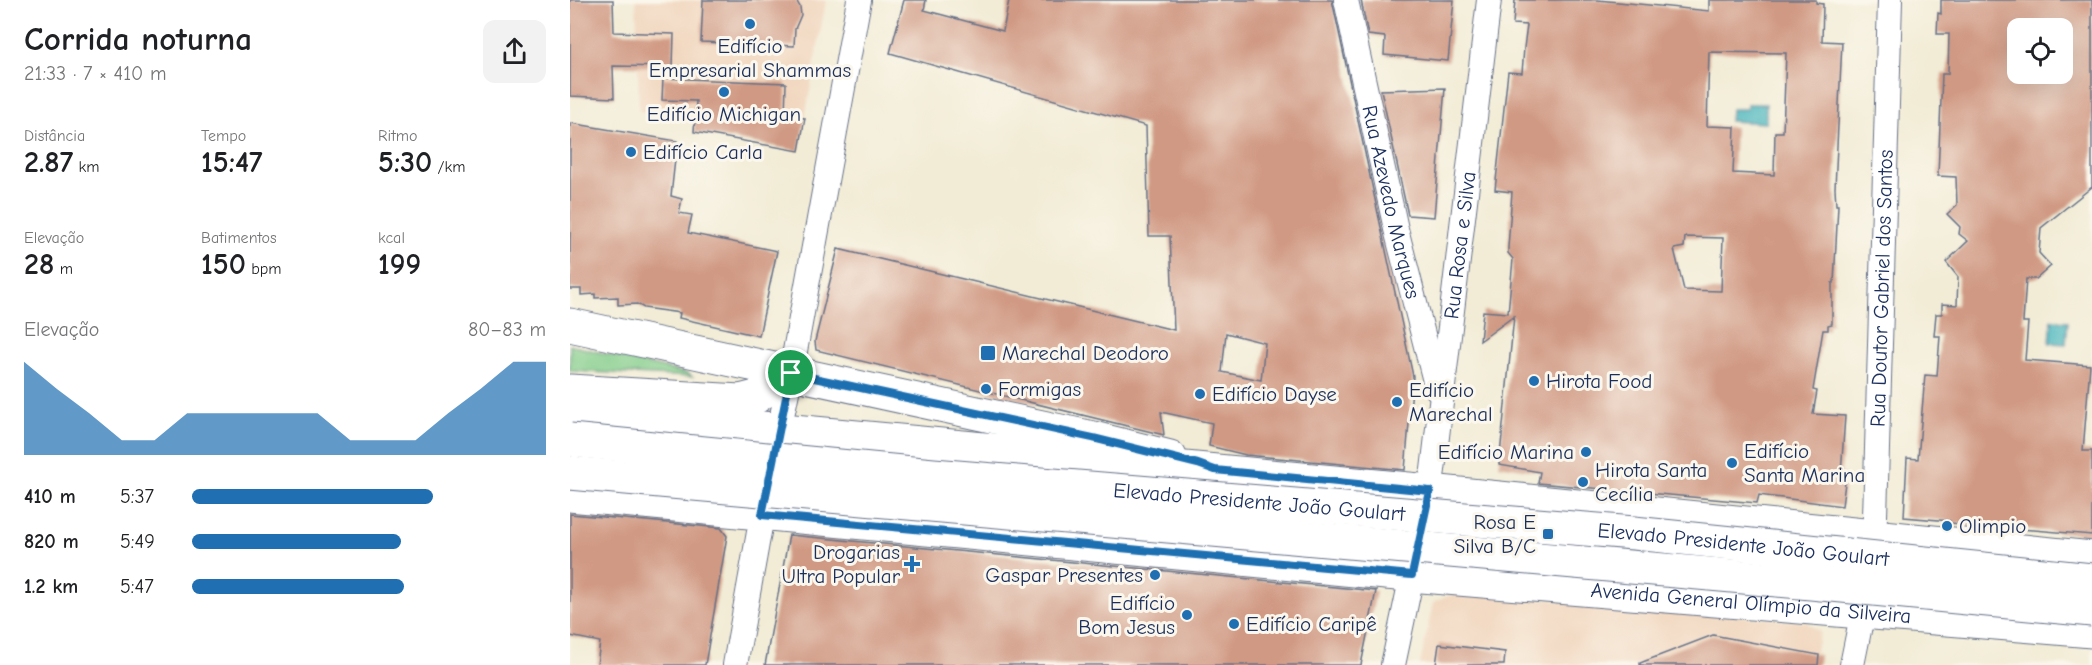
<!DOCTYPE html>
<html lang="pt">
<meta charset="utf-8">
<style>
:root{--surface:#fff;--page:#f2f2f2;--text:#202124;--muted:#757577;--accent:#1f6fb2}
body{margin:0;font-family:"Comic Neue",sans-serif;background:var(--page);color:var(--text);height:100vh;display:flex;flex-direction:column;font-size:22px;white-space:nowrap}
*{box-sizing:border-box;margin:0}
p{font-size:20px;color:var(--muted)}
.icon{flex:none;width:33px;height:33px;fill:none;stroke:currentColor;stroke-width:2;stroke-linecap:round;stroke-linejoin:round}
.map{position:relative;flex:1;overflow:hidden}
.sheet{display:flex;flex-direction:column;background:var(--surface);width:570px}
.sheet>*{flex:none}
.buttons{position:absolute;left:1437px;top:18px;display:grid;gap:12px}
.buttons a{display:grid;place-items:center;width:66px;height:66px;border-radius:12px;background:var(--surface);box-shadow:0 6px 24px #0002;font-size:30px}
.pin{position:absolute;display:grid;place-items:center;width:51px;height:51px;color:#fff;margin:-26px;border:3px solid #fff;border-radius:50%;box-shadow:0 2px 6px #0007}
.round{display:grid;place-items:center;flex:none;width:63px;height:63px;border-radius:12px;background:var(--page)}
.overview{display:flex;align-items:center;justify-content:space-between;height:102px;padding:0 24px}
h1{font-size:33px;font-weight:700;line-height:45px}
.stats{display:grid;grid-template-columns:repeat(3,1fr);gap:9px;height:102px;padding:6px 24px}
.stats div{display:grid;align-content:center}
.stats b{font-size:30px;font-weight:700}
.stats small{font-size:16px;font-weight:400}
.stats p{font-size:16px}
.chart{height:168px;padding:12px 24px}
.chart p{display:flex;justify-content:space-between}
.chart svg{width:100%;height:108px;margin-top:6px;fill:var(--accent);opacity:.7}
ul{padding:0 24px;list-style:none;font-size:20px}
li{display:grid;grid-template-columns:96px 72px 1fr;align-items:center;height:45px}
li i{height:15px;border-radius:8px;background:var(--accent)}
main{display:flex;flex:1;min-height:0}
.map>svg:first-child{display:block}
.built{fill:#f1d5bd}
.green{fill:#81cc89;stroke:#4e7e74;stroke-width:1.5}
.water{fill:#44b4bc;stroke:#30728d;stroke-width:1.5}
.building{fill:#d09983;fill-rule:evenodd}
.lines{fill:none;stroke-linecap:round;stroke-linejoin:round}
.minor-casing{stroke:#667188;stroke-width:26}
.secondary-casing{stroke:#667188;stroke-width:35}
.primary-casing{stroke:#667188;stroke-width:35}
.trunk-casing{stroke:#667188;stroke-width:35}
.minor{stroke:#fff;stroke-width:24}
.secondary{stroke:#fff;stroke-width:33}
.primary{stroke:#fff;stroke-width:33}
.trunk{stroke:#fff;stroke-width:33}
.trunk-bridge-casing{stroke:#667188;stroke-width:35;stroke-linecap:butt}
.trunk-bridge{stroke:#fff;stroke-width:33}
.route-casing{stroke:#fff;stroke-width:12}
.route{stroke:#1f6fb2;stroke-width:8}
.poi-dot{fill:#1f6fb2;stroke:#fbf7ec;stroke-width:2}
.labels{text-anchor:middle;stroke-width:6;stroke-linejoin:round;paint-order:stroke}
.poi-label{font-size:21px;fill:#1b2f5e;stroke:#fbf7ec;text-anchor:start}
.street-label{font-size:21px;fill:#1b2f5e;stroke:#fbf7ec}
</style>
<main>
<section class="sheet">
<div class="overview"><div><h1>Corrida noturna</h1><p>21:33 · 7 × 410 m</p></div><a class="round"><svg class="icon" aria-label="share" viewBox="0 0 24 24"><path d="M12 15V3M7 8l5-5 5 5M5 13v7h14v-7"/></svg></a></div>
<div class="stats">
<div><p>Distância</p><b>2.87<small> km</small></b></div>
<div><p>Tempo</p><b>15:47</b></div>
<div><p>Ritmo</p><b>5:30<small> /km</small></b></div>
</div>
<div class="stats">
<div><p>Elevação</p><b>28<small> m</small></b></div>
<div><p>Batimentos</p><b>150<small> bpm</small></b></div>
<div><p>kcal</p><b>199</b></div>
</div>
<div class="chart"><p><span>Elevação</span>80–83 m</p>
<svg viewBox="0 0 160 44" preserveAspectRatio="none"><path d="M0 44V6L10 17L20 27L30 38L40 38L50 27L60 27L70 27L80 27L90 27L100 38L110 38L120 38L130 27L140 17L150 6L160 6V44z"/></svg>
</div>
<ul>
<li><b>410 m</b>5:37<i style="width:68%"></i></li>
<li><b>820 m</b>5:49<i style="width:59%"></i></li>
<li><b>1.2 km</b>5:47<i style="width:60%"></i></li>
</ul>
</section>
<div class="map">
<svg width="1522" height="665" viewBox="0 0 1522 665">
<rect width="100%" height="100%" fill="#fbf7ec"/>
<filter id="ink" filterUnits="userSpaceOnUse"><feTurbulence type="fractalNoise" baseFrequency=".0167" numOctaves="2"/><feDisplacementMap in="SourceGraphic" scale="12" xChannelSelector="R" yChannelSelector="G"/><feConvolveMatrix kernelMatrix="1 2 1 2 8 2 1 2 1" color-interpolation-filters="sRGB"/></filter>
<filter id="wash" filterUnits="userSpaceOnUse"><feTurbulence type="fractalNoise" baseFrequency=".008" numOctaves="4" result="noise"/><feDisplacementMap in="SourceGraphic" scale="24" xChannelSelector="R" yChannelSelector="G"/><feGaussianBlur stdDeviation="1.35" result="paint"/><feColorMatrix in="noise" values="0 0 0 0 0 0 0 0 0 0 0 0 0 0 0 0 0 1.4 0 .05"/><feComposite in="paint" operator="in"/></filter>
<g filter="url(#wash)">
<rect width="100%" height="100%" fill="#f2ecd6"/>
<g class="built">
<polygon points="66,0 256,0 235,118 69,111"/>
<polygon points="887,592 1236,622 1250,632 1243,665 850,665 863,603"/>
</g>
<polygon class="green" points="0,345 118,374 122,377 0,371"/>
<g class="water">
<polygon points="1177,104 1196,104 1196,123 1160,121 1161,109 1177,109"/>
<polygon points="1482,320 1498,321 1496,344 1480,343"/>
</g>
<g id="blocks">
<g class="building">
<polygon points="0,0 43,0 44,32 104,34 103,67 43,66 44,98 0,96"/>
<polygon points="133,0 226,0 230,7 231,15 225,29 224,46 131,42"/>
<path d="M334,0H356L354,10L433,31L439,0H762L843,376L835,470L676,455L639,446L642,423L591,412L594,435L246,350L245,341L268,249L604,330L600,236H579L576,126L320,53ZM656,333L695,343L691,380L652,372Z"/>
<polygon points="791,0 884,0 878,61 814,55 815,37 798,35"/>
<path d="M945,0H1028L1139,11V0H1246V3L1253,4L1252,41L1272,42L1265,188L1266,205H1268L1264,283H1262V324L1258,325V330H1253L1243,390L1247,391L1243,414L1275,416L1271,474L1276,475L1272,506L1189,495L1187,503L968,483L970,472L929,465L944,316L910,341L913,311L938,313L943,259L938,253V248L942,192L925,190L938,72L952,73L954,48L957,25L943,24ZM1139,52L1216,53L1213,132H1205L1204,175L1163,173L1165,127L1137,126ZM1115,237L1153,238L1151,291L1114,290L1104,249L1114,247Z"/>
<path d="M1371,0H1522V187L1471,228L1469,253L1481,266L1466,279H1456L1453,322H1458L1455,360L1520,365L1513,451H1522V535L1380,523V521L1334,517L1337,458L1348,459L1355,375L1367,376L1370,336H1364L1366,314H1372V304L1387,305L1388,277L1376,262L1398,241L1389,234L1390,227L1377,214L1387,205L1386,177L1368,176L1372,74H1378L1379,34H1367L1368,13L1371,14ZM1448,28H1492V74H1445Z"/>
<polygon points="93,78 216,83 215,117 235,118 229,151 124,132 126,101 92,100"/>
<polygon points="875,88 864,217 838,215 811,90"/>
<polygon points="0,123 107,141 101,196 112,199 109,213 122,215 118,233 207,251 189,336 109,318 110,313 74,308 67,304 48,305 48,297 25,298 25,294 11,295 11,289 0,289"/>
<polygon points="0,514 151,528 157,536 135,665 27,665 30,642 0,636"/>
<polygon points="219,535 806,591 791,665 195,665"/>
<polygon points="1143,635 1249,655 1248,665 1070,665 1070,663"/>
<polygon points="869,644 935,652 934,665 866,665"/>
</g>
</g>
</g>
<g filter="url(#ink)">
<use href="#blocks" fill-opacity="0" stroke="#667188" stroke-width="1.5"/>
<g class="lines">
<g class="minor-casing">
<g id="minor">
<path id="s1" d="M776,0L826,229L867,389"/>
<polyline points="206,444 221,373 289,0"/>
<path id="s2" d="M857,507L863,470L919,0"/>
<path id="s3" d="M1302,552L1305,517L1320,0"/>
<polyline points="165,665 195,499"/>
<polyline points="823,665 845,561"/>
<polyline points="1282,665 1296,596"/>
</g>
</g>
<g class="secondary-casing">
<polyline id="secondary" points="0,325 523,438 600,457"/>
</g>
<g class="primary-casing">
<g id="primary">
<polyline points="0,410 860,491 1522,558"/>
<path id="s4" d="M0,495L816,573L1522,631"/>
</g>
</g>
<g class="trunk-casing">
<polyline id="trunk" points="0,391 170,401 186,397 221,373"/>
</g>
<use href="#minor" class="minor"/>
<use href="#secondary" class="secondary"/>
<use href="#primary" class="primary"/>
<use href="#trunk" class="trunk"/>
<g class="trunk-bridge-casing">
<g id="trunk-bridge">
<path id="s5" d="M0,440L363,475L1064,533L1522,580"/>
<polyline points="0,473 1241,583 1522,610"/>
</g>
</g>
<use href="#trunk-bridge" class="trunk-bridge"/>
</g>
</g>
<g class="lines" filter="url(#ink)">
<g class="route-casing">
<polygon id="route" points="221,373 523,438 628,464 645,470 860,491 842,575 192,515"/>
</g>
<use href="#route" class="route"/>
</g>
<g class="poi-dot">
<circle cx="180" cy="24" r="6"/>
<circle cx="154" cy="92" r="6"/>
<circle cx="61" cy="152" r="6"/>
<rect x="410" y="345" width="16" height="16" rx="3"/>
<circle cx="964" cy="381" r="6"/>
<circle cx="416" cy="389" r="6"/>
<circle cx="630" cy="394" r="6"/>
<circle cx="827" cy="402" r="6"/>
<circle cx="1016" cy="452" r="6"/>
<circle cx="1162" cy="463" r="6"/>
<circle cx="1013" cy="482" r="6"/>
<circle cx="1377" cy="526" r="6"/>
<rect x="972" y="528" width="12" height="12" rx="3"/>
<path d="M339 555h6v6h6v6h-6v6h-6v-6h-6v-6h6z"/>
<circle cx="585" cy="575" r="6"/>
<circle cx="617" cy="615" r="6"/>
<circle cx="664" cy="624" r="6"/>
</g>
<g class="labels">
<g class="poi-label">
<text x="180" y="53" text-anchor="middle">Edifício<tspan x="180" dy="24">Empresarial Shammas</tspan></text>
<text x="154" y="121" text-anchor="middle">Edifício Michigan</text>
<text x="73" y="159">Edifício Carla</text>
<text x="432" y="360">Marechal Deodoro</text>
<text x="976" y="388">Hirota Food</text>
<text x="428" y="396">Formigas</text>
<text x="839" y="397">Edifício<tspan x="839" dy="24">Marechal</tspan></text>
<text x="642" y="401">Edifício Dayse</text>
<text x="1174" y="458">Edifício<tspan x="1174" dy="24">Santa Marina</tspan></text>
<text x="1004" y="459" text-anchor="end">Edifício Marina</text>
<text x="1025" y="477">Hirota Santa<tspan x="1025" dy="24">Cecília</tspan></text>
<text x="966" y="529" text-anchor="end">Rosa E<tspan x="966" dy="24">Silva B/C</tspan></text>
<text x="1389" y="533">Olimpio</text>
<text x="330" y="559" text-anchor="end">Drogarias<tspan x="330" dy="24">Ultra Popular</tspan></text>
<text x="573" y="582" text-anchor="end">Gaspar Presentes</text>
<text x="605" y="610" text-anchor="end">Edifício<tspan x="605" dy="24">Bom Jesus</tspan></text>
<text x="676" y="631">Edifício Caripê</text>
</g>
<g class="street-label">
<text dy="7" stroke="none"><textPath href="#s1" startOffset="207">Rua Azevedo Marques</textPath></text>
<text dy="7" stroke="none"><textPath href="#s2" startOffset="264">Rua Rosa e Silva</textPath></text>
<text dy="7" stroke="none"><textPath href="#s3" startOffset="264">Rua Doutor Gabriel dos Santos</textPath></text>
<text dy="7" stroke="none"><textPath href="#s5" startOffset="692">Elevado Presidente João Goulart</textPath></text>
<text dy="7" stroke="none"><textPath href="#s5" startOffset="1178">Elevado Presidente João Goulart</textPath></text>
<text dy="7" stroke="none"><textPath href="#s4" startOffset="1186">Avenida General Olímpio da Silveira</textPath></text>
</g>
</g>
</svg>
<div class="buttons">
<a><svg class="icon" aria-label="locate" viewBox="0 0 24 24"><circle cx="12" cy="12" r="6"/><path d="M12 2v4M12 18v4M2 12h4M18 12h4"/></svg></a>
</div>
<div class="pin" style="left:221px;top:373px;background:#1e9e55"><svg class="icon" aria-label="arrive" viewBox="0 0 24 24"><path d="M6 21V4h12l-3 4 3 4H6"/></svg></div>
</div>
</main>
